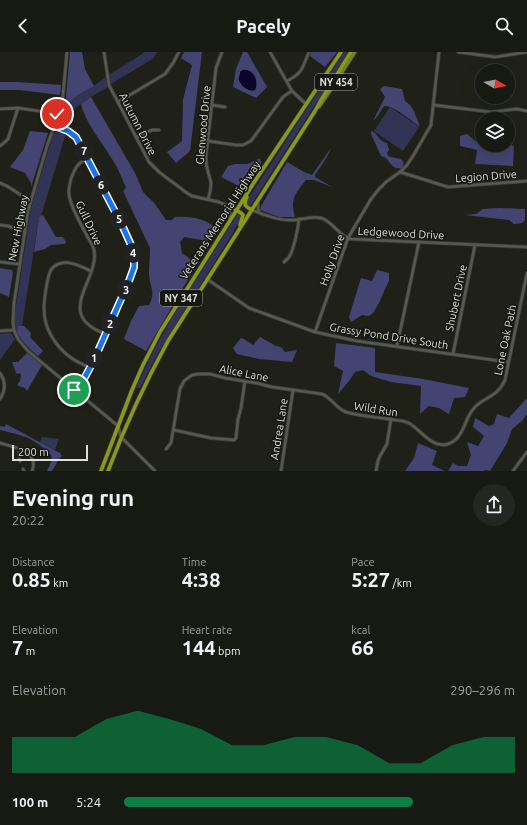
<!DOCTYPE html>
<meta charset="utf-8">
<style>
:root{--surface:#171913;--page:#242621;--text:#f1f3f6;--muted:#9ea0a0;--line:#363833;--accent:#0b8043}
body{margin:0;font-family:Ubuntu,sans-serif;background:var(--page);color:var(--text);height:100vh;display:flex;flex-direction:column;font-size:15px;white-space:nowrap}
*{box-sizing:border-box;margin:0}
p{font-size:13px;color:var(--muted)}
.icon{flex:none;width:22px;height:22px;fill:none;stroke:currentColor;stroke-width:2;stroke-linecap:round;stroke-linejoin:round}
.map{position:relative;height:419px;overflow:hidden}
.side{display:flex;flex-direction:column;background:var(--surface);flex:1}
.side>*{flex:none}
.needle{width:26px;rotate:100deg}
.buttons{position:absolute;left:475px;top:12px;display:grid;gap:8px}
.buttons a{display:grid;place-items:center;width:40px;height:40px;border-radius:50%;background:var(--surface);box-shadow:0 4px 16px #0002,0 0 0 1px var(--line);font-size:20px}
.scale{position:absolute;left:12px;bottom:10px;width:76px;box-sizing:border-box;padding-left:4px;border:2px solid #dedfda;border-top:0;font-size:11px;line-height:14px;white-space:nowrap;color:#dedfda;-webkit-text-stroke:3px #161810;paint-order:stroke}
.pin{position:absolute;display:grid;place-items:center;width:34px;height:34px;color:#fff;margin:-17px;border:2px solid #fff;border-radius:50%;box-shadow:0 1px 4px #0007}
.km{position:absolute;width:20px;height:20px;margin:-10px;border-radius:50%;background:#222;color:#fff;font-size:11px;line-height:20px;text-align:center}
.round{display:grid;place-items:center;flex:none;width:42px;height:42px;border-radius:21px;background:var(--page)}
.overview{display:flex;align-items:center;justify-content:space-between;height:68px;padding:0 12px}
h1{font-size:22px;font-weight:700;line-height:30px}
.figures{display:grid;grid-template-columns:repeat(3,1fr);gap:6px;height:68px;padding:4px 12px}
.figures div{display:grid;align-content:center}
.figures b{font-size:20px;font-weight:700}
.figures small{font-size:11px;font-weight:400}
.figures p{font-size:11px}
.chart{height:112px;padding:8px 12px}
.chart p{display:flex;justify-content:space-between}
.chart svg{width:100%;height:72px;margin-top:4px;fill:var(--accent);opacity:.7}
ul{padding:0 12px;list-style:none;font-size:13px}
li{display:grid;grid-template-columns:64px 48px 1fr;align-items:center;height:30px}
li i{height:10px;border-radius:5px;background:var(--accent)}
header{display:flex;justify-content:space-between;align-items:center;height:52px;padding:0 12px;background:var(--surface);font-size:18px;font-weight:700}
.map>svg:first-child{display:block}
.green{fill:#335}
.forest{fill:#444372}
.water{fill:#0b042c;stroke:#4a4660}
.lines{fill:none;stroke-linecap:round;stroke-linejoin:round}
.stream{stroke:#4a4660;stroke-width:1}
.minor-casing{stroke:#3c3e38;stroke-width:4}
.major-casing{stroke:#3c3e38;stroke-width:4.5}
.highway-casing{stroke:#3c3e38;stroke-width:5}
.minor{stroke:#575950;stroke-width:2.5}
.major{stroke:#75802d;stroke-width:3}
.highway{stroke:#899a15;stroke-width:3.5}
.route-casing{stroke:#fff;stroke-width:8}
.route{stroke:#1a73e8;stroke-width:5}
.labels{text-anchor:middle;stroke-width:3;stroke-linejoin:round;paint-order:stroke}
.shield{fill:#161810;stroke:#a2a39d;stroke-width:1}
.shield-label{font-size:10px;font-weight:bold;fill:#dedfda}
.street-label{font-size:11px;fill:#dedfda;stroke:#161810}
</style>
<header><svg class="icon" aria-label="back" viewBox="0 0 24 24"><path d="M15 5l-7 7 7 7"/></svg>Pacely<svg class="icon" aria-label="search" viewBox="0 0 24 24"><circle cx="10" cy="10" r="6"/><path d="M15 15l6 6"/></svg></header>
<div class="map">
<svg width="527" height="419" viewBox="0 0 527 419">
<rect width="100%" height="100%" fill="#1f2119"/>
<g class="green">
<polygon points="145,0 157,0 154,6 111,32 109,23"/>
<polygon points="344,0 349,0 251,153 248,154 246,150"/>
<polygon points="106,25 107,32 108,35 91,45 75,56 66,76 58,73 57,72 65,52 65,55 75,45 94,34"/>
<polygon points="390,55 419,75 403,99 374,79"/>
<polygon points="56,77 57,77 66,81 41,164 39,165 22,274 18,274 17,281 14,269 16,254 31,156 54,79"/>
<polygon points="239,161 242,163 241,167 229,187 158,301 140,336 136,336 154,298 173,264 237,163"/>
<polygon points="9,281 12,282 15,287 0,308 0,282"/>
<polygon points="42,385 59,387 55,398 40,390"/>
</g>
<g class="forest">
<polygon points="70,0 82,0 85,17 94,34 75,45 65,56"/>
<polygon points="184,0 202,0 190,99 176,111 167,100 182,89 183,48 192,13 181,6"/>
<polygon points="243,0 247,0 267,35 256,46 233,35 236,17"/>
<polygon points="311,0 337,0 325,15 310,4"/>
<polygon points="0,30 17,30 61,33 60,43 19,38 0,38"/>
<path d="M384,34L402,37L405,49L410,53L414,59L420,75C410,68 395,54 384,54L377,65L373,69L385,45L380,37Z"/>
<path d="M91,45L135,121L143,140L155,152L166,168H172L175,165C187,164 207,166 215,176V178L207,189L184,185L180,190L182,201L197,212L146,299L124,287L131,269L139,254L149,253C156,240 150,235 149,222C149,214 150,205 150,196L123,139L126,136C122,126 118,116 112,107C103,92 84,68 81,52Z"/>
<polygon points="30,79 48,81 31,135 31,131 25,121 10,115 23,98"/>
<path d="M371,79C377,81 377,85 381,88C383,90 385,90 387,91L389,98L387,101L388,104C395,107 408,105 402,116C389,118 391,106 381,104L371,82Z"/>
<polygon points="467,82 478,91 482,91 482,93 508,93 508,92 514,94 513,114 475,112 477,98 460,94 460,84"/>
<path d="M331,96L327,105L315,123V125L332,135L314,128H306C295,142 290,147 295,165H279L260,158L261,154L287,110L304,120L312,123Z"/>
<polygon points="260,106 261,111 242,137 239,134 221,125 228,114 235,112 248,112"/>
<polygon points="499,156 525,157 525,168 522,171 514,172 509,168 465,163 476,162 483,157"/>
<polygon points="43,163 56,185 63,185 66,190 65,192 51,193 45,197 34,200 39,165"/>
<polygon points="0,216 12,218 13,221 9,245 0,241"/>
<polygon points="377,218 389,221 389,229 385,237 379,251 373,261 369,264 362,263 351,270 349,265 361,226 372,229"/>
<path d="M18,274H24L31,281L30,285L43,299L38,304C30,298 22,289 17,281Z"/>
<polygon points="260,285 276,294 281,295 285,300 297,298 292,310 259,307 237,302 233,296 241,286 244,287 253,293"/>
<polygon points="336,291 375,296 375,320 423,327 469,336 465,345 454,346 449,362 439,356 429,354 420,362 421,334 391,330 371,324 363,318 355,320 349,329 338,342 343,319 334,314"/>
<polygon points="27,301 42,313 27,339 25,336 23,335 21,335 17,333 20,329 21,323 20,321 18,322 16,321 12,310 18,310"/>
<polygon points="527,346 527,362 522,369 512,377 507,391 490,419 485,418 484,419 448,419 453,411 458,414 467,414 471,403 467,390 478,394 484,384 473,375 475,366 489,374 494,372 497,362 509,366"/>
<path d="M6,372L60,401L62,404L59,407L52,419H47L52,408L51,403C43,395 33,387 22,384C15,381 7,380 0,378V374L5,375Z"/>
<polygon points="418,391 437,399 432,413 445,419 405,419 414,406"/>
</g>
<path class="water" d="M244,17C255,18 260,30 255,39C247,40 242,35 238,28L240,19Z"/>
<g class="lines">
<polyline class="stream" points="471,419 478,405 527,352"/>
<g class="minor-casing">
<g id="minor">
<polyline points="67,0 62,53 47,94 28,159 14,251 13,270 14,278 18,287 28,299 118,374 121,385 155,419"/>
<polyline points="104,0 109,33 149,110 159,120 187,141 192,144 219,150 236,158"/>
<polyline points="270,0 292,39 306,52"/>
<polyline points="458,0 495,5 527,0"/>
<path d="M287,29C303,21 302,16 309,0"/>
<polyline points="118,50 165,22 173,11 179,0"/>
<polyline points="212,53 225,55"/>
<polyline points="433,53 491,60 517,57 527,59"/>
<polyline points="0,57 18,56 59,62"/>
<polyline points="54,74 68,79 76,85 122,173 131,193 134,205 134,215 129,229 93,308 85,325 74,338"/>
<polyline points="136,85 152,78 159,78"/>
<polyline points="208,89 236,93 243,93 251,89 283,45 287,42 292,39"/>
<polyline points="0,94 5,90 8,87 18,56"/>
<path d="M87,106C77,112 75,116 71,127C70,132 68,137 69,142C70,155 82,173 87,184C90,189 93,193 94,198C100,228 52,263 106,282"/>
<polyline points="400,120 448,135 527,129"/>
<polyline points="0,131 7,134 21,143 31,148"/>
<path d="M208,147C210,142 211,137 211,131C209,120 205,116 206,103L216,16L222,0"/>
<polyline points="258,149 258,156 259,160"/>
<polyline points="226,154 230,160 230,168"/>
<path d="M252,158C261,162 281,169 291,168C301,168 311,164 321,166C334,170 339,185 351,187L527,195"/>
<polyline points="0,173 8,174 25,180"/>
<polyline points="0,210 19,212"/>
<path d="M284,210C286,208 288,207 289,205C294,197 298,177 299,167"/>
<polyline points="207,227 249,256 315,280 357,289 508,310"/>
<polyline points="0,279 14,278"/>
<polyline points="315,280 348,186 371,147 379,137 386,130 400,120 407,113 413,104 431,73 439,0"/>
<polyline points="397,294 419,190"/>
<polyline points="453,302 475,193"/>
<path d="M90,315C74,310 61,300 52,285C47,277 44,266 44,256C44,248 47,227 50,220C52,215 57,212 62,211C71,209 82,215 91,219"/>
<path d="M0,321C6,330 6,338 0,347"/>
<polyline points="174,378 211,386 234,388 236,386 238,367 241,356 245,329"/>
<path d="M0,391C14,395 40,399 32,419"/>
<polyline points="20,397 19,402 20,409"/>
<path d="M166,397L171,391L180,337L184,329L192,323L198,322H210L225,326L256,331L272,335L322,342C332,346 336,357 346,360C360,364 374,365 388,367C395,368 403,368 409,371C421,378 432,397 448,392C464,387 464,367 474,356C485,344 497,346 505,328L527,221"/>
<polyline points="23,417 24,419"/>
<polyline points="281,419 293,338"/>
<polyline points="376,419 378,409 380,404 387,392 391,367"/>
<polyline points="513,419 527,400"/>
</g>
</g>
<g class="major-casing">
<polyline id="major" points="319,55 332,36 355,0"/>
</g>
<g class="highway-casing">
<g id="highway">
<path d="M247,145C243,153 245,154 252,158"/>
<polyline points="236,158 241,161 243,163 240,173"/>
<polyline points="101,419 132,338 143,313 160,280 253,132 341,0"/>
<path d="M108,419C125,374 145,331 168,289L315,59L321,48L351,0"/>
</g>
</g>
<use href="#minor" class="minor"/>
<use href="#major" class="major"/>
<use href="#highway" class="highway"/>
</g>
<g class="lines">
<g class="route-casing">
<polyline id="route" points="57,62 59,62 54,74 68,79 76,85 122,173 131,193 134,205 134,215 129,229 94,308 85,325 74,338"/>
</g>
<use href="#route" class="route"/>
</g>
<g class="labels">
<g class="shield">
<rect x="315" y="22" width="42" height="16" rx="3"/>
<rect x="160" y="238" width="42" height="16" rx="3"/>
</g>
<g class="shield-label">
<text x="336" y="34">NY 454</text>
<text x="181" y="250">NY 347</text>
</g>
<g class="street-label">
<text transform="translate(138 72) rotate(63)" y="4">Autumn Drive</text>
<text transform="translate(203 73) rotate(-85)" y="4">Glenwood Drive</text>
<text transform="translate(486 124) rotate(-4)" y="4">Legion Drive</text>
<text transform="translate(220 168) rotate(-57)" y="4">Veterans Memorial Highway</text>
<text transform="translate(89 171) rotate(65)" y="4">Gull Drive</text>
<text transform="translate(18 176) rotate(-79)" y="4">New Highway</text>
<text transform="translate(401 181) rotate(3)" y="4">Ledgewood Drive</text>
<text transform="translate(332 208) rotate(-70)" y="4">Holly Drive</text>
<text transform="translate(456 246) rotate(-78)" y="4">Shubert Drive</text>
<text transform="translate(389 284) rotate(9)" y="4">Grassy Pond Drive South</text>
<text transform="translate(505 288) rotate(-78)" y="4">Lone Oak Path</text>
<text transform="translate(244 321) rotate(11)" y="4">Alice Lane</text>
<text transform="translate(376 357) rotate(9)" y="4">Wild Run</text>
<text transform="translate(279 377) rotate(-81)" y="4">Andrea Lane</text>
</g>
</g>
</svg>
<div class="buttons">
<a><svg class="needle" viewBox="-14 -14 28 28"><path d="M0-13l5 13h-10z" fill="#e53935"/><path d="M0 13l5-13h-10z" fill="#9ea0a0"/></svg></a>
<a><svg class="icon" aria-label="layers" viewBox="0 0 24 24"><path d="M12 4l9 5-9 5-9-5zM3 14l9 5 9-5"/></svg></a>
</div>
<div class="scale">200 m</div>
<div class="pin" style="left:74px;top:338px;background:#1e9e55"><svg class="icon" aria-label="arrive" viewBox="0 0 24 24"><path d="M6 21V4h12l-3 4 3 4H6"/></svg></div>
<div class="pin" style="left:57px;top:62px;background:#d93025"><svg class="icon" aria-label="check" viewBox="0 0 24 24"><path d="M5 12l5 5 9-10"/></svg></div>
<b class="km" style="left:94px;top:306px">1</b>
<b class="km" style="left:110px;top:272px">2</b>
<b class="km" style="left:126px;top:238px">3</b>
<b class="km" style="left:133px;top:201px">4</b>
<b class="km" style="left:119px;top:167px">5</b>
<b class="km" style="left:101px;top:133px">6</b>
<b class="km" style="left:84px;top:99px">7</b>
</div>
<section class="side">
<div class="overview"><div><h1>Evening run</h1><p>20:22</p></div><a class="round"><svg class="icon" aria-label="share" viewBox="0 0 24 24"><path d="M12 15V3M7 8l5-5 5 5M5 13v7h14v-7"/></svg></a></div>
<div class="figures">
<div><p>Distance</p><b>0.85<small> km</small></b></div>
<div><p>Time</p><b>4:38</b></div>
<div><p>Pace</p><b>5:27<small> /km</small></b></div>
</div>
<div class="figures">
<div><p>Elevation</p><b>7<small> m</small></b></div>
<div><p>Heart rate</p><b>144<small> bpm</small></b></div>
<div><p>kcal</p><b>66</b></div>
</div>
<div class="chart"><p><span>Elevation</span>290–296 m</p>
<svg viewBox="0 0 160 44" preserveAspectRatio="none"><path d="M0 44V22L10 22L20 22L30 11L40 6L50 11L60 17L70 27L80 27L90 22L100 22L110 27L120 38L130 38L140 27L150 22L160 22V44z"/></svg>
</div>
<ul>
<li><b>100 m</b>5:24<i style="width:74%"></i></li>
</ul>
</section>
